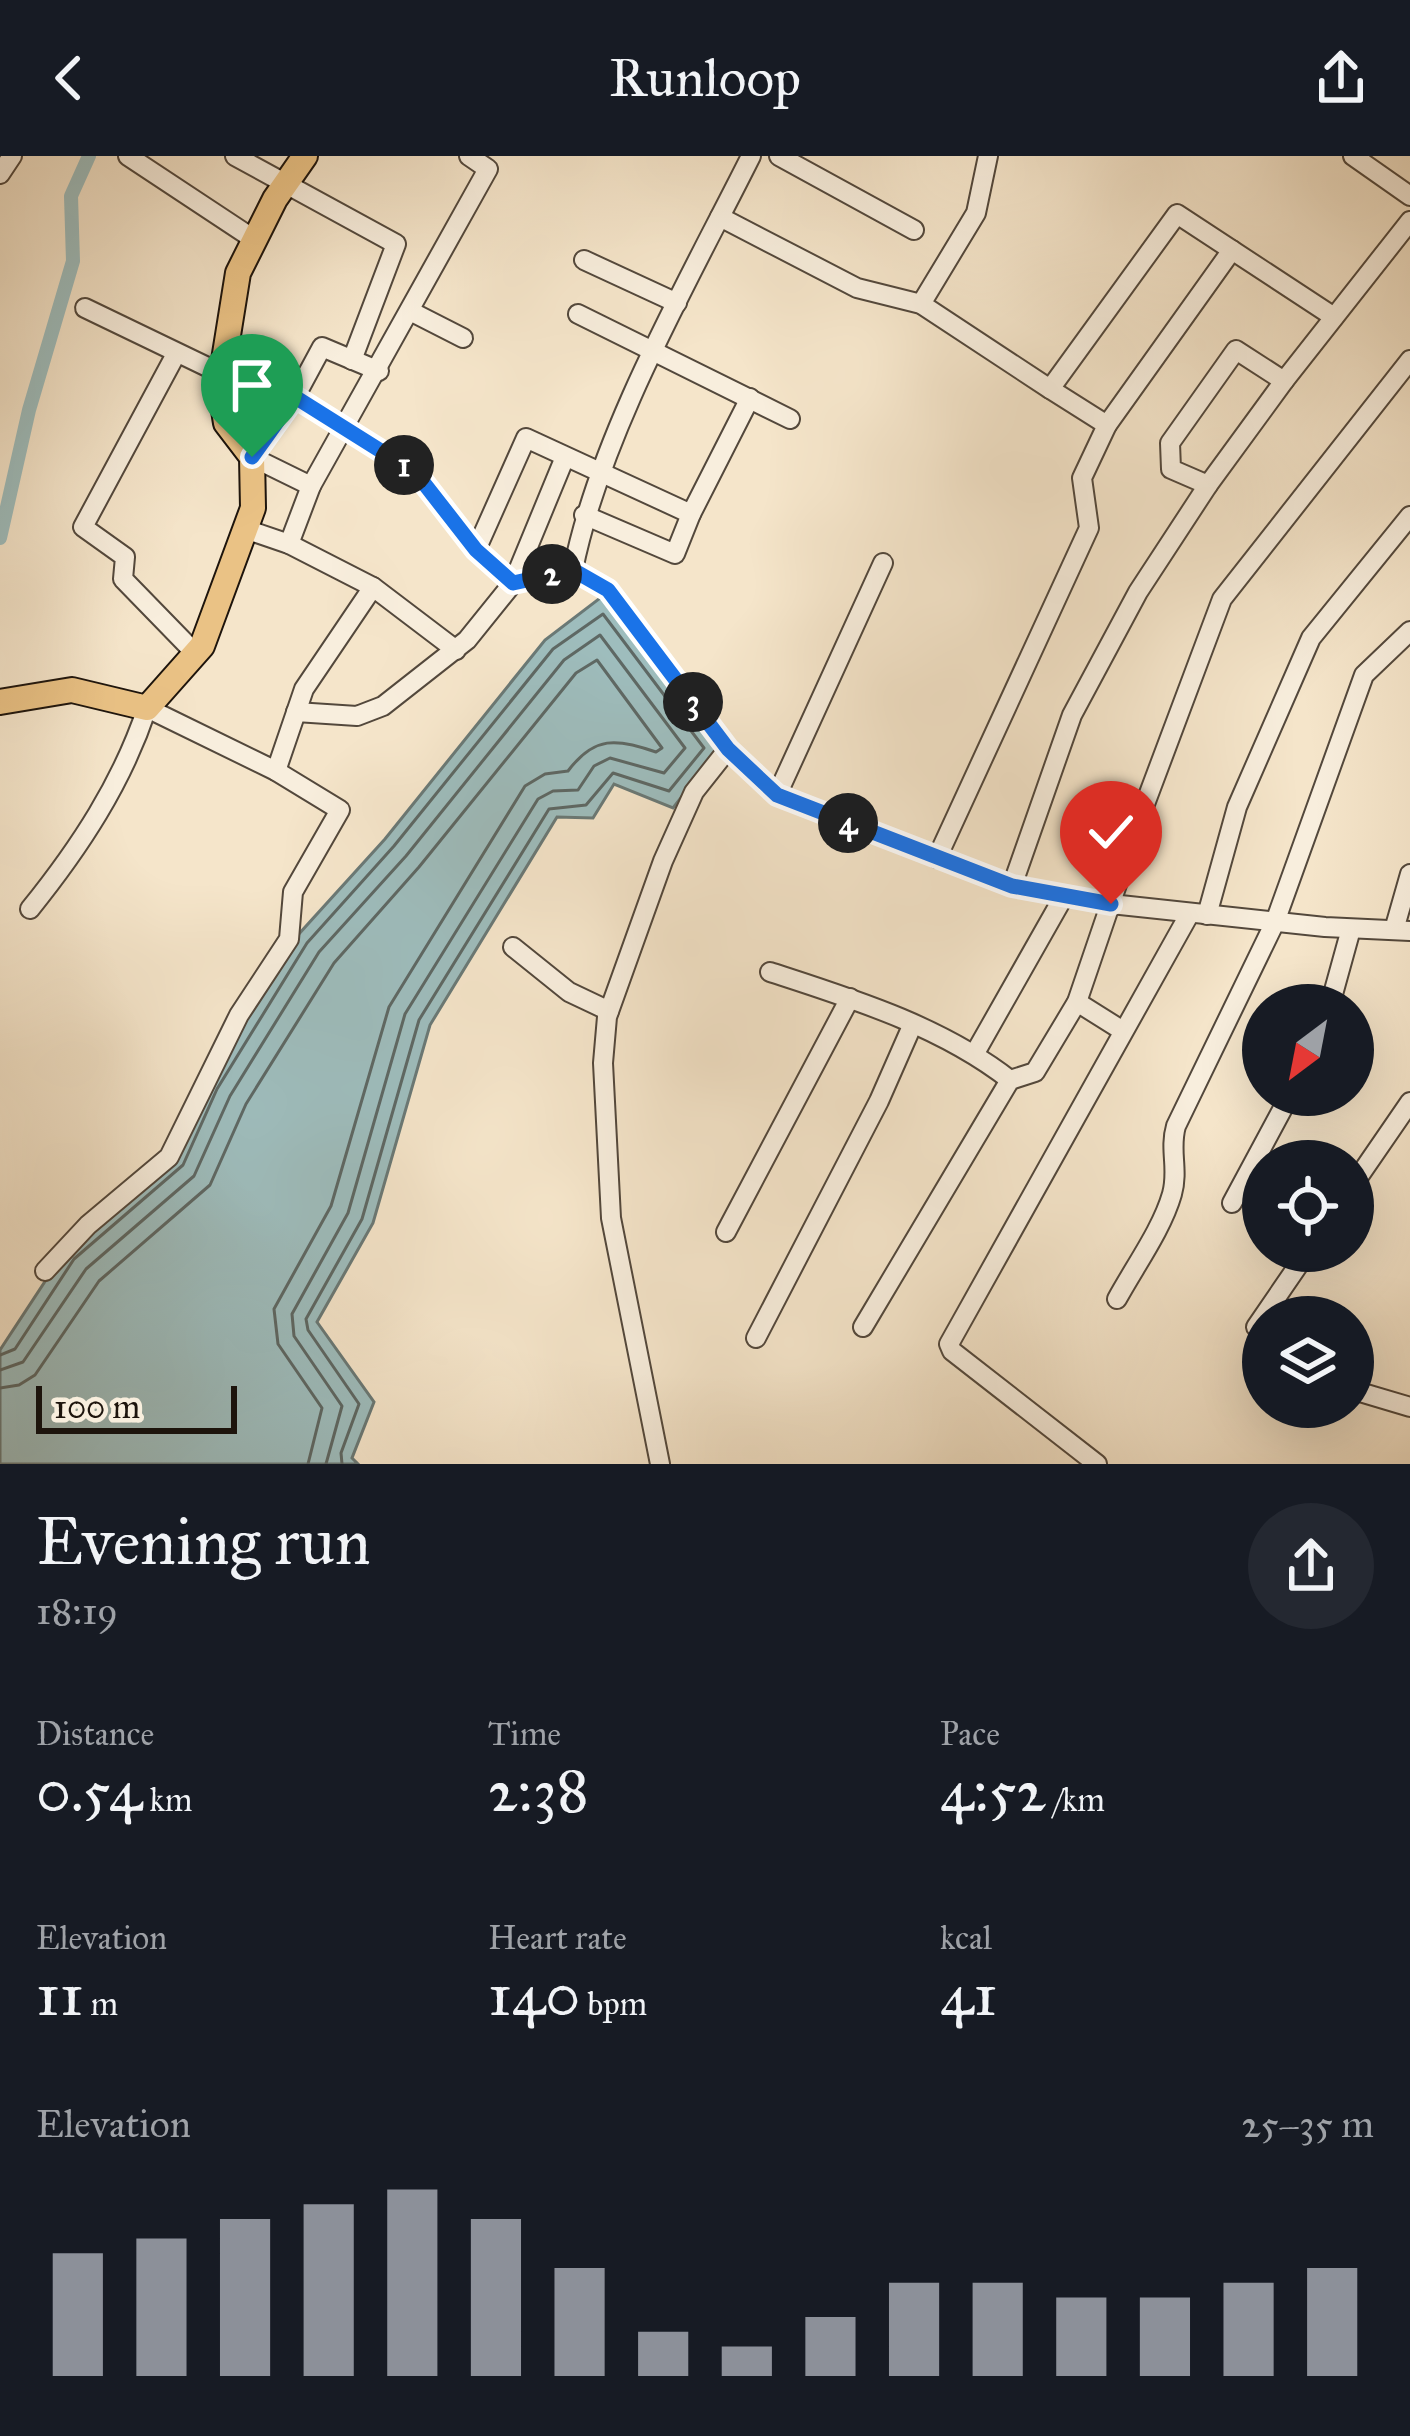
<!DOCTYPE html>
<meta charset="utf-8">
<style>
:root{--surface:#171b24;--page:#242831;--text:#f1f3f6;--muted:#9ea1a6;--accent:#8c9099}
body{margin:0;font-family:"IM FELL Great Primer",serif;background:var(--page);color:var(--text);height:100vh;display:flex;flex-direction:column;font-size:45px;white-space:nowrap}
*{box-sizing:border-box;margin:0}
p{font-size:39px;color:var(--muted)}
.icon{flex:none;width:66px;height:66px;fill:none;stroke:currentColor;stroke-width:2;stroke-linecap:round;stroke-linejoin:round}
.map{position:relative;height:1308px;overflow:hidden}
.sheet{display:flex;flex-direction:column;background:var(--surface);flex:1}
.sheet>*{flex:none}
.needle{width:78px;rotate:212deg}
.fabs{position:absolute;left:1242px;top:828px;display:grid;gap:24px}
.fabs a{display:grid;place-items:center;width:132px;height:132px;border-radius:50%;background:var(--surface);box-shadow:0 12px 48px #0002;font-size:60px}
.scale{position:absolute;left:36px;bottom:30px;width:201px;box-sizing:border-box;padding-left:12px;border:6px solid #1d140c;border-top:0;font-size:33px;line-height:42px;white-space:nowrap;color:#1d140c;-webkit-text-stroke:9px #f8eedd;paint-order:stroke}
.pin{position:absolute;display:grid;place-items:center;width:102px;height:102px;color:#fff;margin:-123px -51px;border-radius:50% 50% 50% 0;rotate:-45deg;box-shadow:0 0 12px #0007}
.pin .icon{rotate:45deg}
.km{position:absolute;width:60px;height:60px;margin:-30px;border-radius:50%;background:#222;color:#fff;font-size:33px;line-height:60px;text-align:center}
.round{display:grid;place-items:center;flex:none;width:126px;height:126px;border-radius:63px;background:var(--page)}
.overview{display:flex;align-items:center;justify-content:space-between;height:204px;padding:0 36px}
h1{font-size:66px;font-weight:600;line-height:90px}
.figures{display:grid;grid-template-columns:repeat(3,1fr);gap:18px;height:204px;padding:12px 36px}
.figures div{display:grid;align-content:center}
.figures b{font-size:60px;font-weight:600}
.figures small{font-size:33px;font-weight:400}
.figures p{font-size:33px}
.chart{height:336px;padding:24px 36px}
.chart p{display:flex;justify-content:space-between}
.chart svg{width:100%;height:216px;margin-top:12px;stroke:var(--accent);stroke-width:6}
header{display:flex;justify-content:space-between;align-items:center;height:156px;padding:0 36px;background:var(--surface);font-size:54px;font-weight:600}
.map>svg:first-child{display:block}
.water{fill:#9ebdbd;stroke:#6a7976;stroke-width:3}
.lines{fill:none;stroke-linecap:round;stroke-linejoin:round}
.shore{stroke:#5e6864;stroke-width:3}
.canal{stroke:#9ebdbd;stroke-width:14}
.minor-casing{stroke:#53483c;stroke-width:22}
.major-casing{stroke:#1d140c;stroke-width:28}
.minor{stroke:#f8eedd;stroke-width:18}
.major{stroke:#eac285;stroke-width:24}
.route-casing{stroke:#fff;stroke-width:24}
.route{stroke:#1a73e8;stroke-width:15}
</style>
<header><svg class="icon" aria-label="back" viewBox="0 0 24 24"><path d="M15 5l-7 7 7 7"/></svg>Runloop<svg class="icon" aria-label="share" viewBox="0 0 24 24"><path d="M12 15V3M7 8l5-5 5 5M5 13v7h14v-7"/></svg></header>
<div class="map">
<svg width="1410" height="1308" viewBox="0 0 1410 1308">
<rect width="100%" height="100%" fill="#f5e5ca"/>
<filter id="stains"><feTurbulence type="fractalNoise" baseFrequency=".00167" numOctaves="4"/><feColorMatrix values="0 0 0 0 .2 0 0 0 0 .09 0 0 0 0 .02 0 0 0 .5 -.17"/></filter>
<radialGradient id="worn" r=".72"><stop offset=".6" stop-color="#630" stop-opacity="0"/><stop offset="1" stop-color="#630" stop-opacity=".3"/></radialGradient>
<polygon class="water" points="604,439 721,590 673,652 614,628 593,662 557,661 430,869 373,1067 317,1166 374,1246 352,1302 358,1308 0,1308 0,1194 65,1095 174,1002 206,928 298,779 385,683 545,484"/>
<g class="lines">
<g class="shore">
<polyline points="0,1199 15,1193 74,1103 183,1009 217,933 307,787 394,690 553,493 603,458 704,592 669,635 613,617 586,649 549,653 419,864 362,1063 306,1163 308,1174 359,1248 341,1297 342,1308"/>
<polyline points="0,1214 23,1206 86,1113 194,1020 230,940 319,796 406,700 564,504 600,479 685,592 664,617 610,602 594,610 578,634 553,635 538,643 405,858 348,1057 292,1158 294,1180 342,1250 326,1308"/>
<path d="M0,1232L19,1229L35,1219L99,1125L210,1029L246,948L334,807L419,711L576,517L597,504L662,592L656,596C617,582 594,580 568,615L545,618L525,630L389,851L331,1050L274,1153L278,1188L322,1252L308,1308"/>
</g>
<polyline class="canal" points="0,382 29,254 73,105 71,40 89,0"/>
<g class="minor-casing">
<g id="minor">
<polyline points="128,0 255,84"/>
<polyline points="235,0 396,88 352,204"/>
<polyline points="469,0 488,13 311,330 252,301 295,241 416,317 476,394 513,427 573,414"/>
<path d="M751,0C689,124 600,278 573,414L608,434L728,593L777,639L1012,730L1111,748L1325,771L1410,775"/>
<polyline points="779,0 914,74"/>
<polyline points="1353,0 1410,40"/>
<polyline points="0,18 12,0"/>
<polyline points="720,61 857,132 921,148 1050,233 1177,58 1334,161"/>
<polyline points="584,104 677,147"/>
<polyline points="921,148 976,57 988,0"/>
<polyline points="85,152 222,218"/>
<polyline points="410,155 463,182"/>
<polyline points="578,158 790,263"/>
<polyline points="176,198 83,371 125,401 123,423 195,497"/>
<polyline points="1050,233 1107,269 1232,94"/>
<polyline points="295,241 322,191 379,215"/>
<polyline points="1208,329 1284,225"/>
<polyline points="691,358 750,242"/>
<polyline points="289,388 311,330"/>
<polyline points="476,394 526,282 691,358 675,398 584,359"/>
<polyline points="373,431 456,494"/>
<polyline points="296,556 357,560 383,550 467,484 513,427 565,301"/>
<polyline points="777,639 883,407"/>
<polyline points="937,702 1089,372 1082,322 1107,269"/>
<polyline points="1012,730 1072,559 1138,436 1208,329 1171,313 1170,287 1236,194 1284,225 1410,65"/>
<path d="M30,753C80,691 122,627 147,552L276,615L304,533L373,431L289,388L245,373"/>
<polyline points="1207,759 1237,651 1311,482 1410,360"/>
<polyline points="1394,774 1410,718"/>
<polyline points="513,791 569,836 609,855"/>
<path d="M770,816C853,843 941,870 1010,924"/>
<polyline points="1077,846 1123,875"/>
<polyline points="1330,849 1351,773"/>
<polyline points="975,897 1064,740"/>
<polyline points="1353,1029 1410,946"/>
<polyline points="1232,1047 1290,939"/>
<polyline points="726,1076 850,842"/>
<polyline points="45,1115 88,1069 169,1001 239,859 289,783 293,736 340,654 276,615"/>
<path d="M1117,1143C1135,1110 1162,1073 1172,1038C1179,1013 1169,994 1176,970L1275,766L1364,519L1410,475"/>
<polyline points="863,1171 1010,924 1035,916 1077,846 1139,664 1222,443 1410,204"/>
<polyline points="1263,1178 1256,1171 1308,1095"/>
<polyline points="756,1182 879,945 912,870"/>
<polyline points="1353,1234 1410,1251"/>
<polyline points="660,1308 611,1062 603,907 607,861 663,705 694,636 728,593"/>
<polyline points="1097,1308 952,1195 949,1188 1190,757"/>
</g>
</g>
<g class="major-casing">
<polyline id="major" points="0,546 72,534 147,552 202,490 253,352 252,301 226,267 220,229 238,117 275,43 305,0"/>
</g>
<use href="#minor" class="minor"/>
<use href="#major" class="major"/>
</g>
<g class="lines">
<g class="route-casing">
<polyline id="route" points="252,301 295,241 416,317 476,394 513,427 573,414 608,434 728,593 777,639 1012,730 1111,748"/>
</g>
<use href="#route" class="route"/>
</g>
<rect width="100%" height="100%" filter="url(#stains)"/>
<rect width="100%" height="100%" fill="url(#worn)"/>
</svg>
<div class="fabs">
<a><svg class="needle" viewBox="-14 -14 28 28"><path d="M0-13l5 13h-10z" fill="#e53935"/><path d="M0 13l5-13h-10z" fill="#9ea1a6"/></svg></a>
<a><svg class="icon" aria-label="locate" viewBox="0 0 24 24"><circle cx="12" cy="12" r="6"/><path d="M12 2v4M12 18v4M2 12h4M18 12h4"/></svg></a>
<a><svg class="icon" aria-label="layers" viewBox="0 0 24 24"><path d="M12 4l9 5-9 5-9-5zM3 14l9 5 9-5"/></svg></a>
</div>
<div class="scale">100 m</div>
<div class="pin" style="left:252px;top:301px;background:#1e9e55"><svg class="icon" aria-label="arrive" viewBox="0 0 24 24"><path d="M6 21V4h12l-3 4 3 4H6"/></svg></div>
<div class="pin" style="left:1111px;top:748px;background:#d93025"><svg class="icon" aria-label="check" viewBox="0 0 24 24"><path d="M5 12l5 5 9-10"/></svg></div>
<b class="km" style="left:404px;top:309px">1</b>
<b class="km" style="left:552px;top:418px">2</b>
<b class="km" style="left:693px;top:546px">3</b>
<b class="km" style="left:848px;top:667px">4</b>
</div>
<section class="sheet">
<div class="overview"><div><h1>Evening run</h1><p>18:19</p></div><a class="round"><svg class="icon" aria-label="share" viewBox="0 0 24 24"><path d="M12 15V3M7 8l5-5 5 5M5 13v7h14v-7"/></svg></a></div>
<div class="figures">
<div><p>Distance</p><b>0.54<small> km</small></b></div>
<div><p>Time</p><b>2:38</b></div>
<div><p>Pace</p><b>4:52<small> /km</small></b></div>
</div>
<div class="figures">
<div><p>Elevation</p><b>11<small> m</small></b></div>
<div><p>Heart rate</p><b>140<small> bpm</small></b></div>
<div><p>kcal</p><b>41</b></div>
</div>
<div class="chart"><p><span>Elevation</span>25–35 m</p>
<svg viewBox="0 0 160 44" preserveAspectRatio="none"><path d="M5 44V19M15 44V16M25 44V12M35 44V9M45 44V6M55 44V12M65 44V22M75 44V35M85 44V38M95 44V32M105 44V25M115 44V25M125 44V28M135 44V28M145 44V25M155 44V22"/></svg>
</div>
</section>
